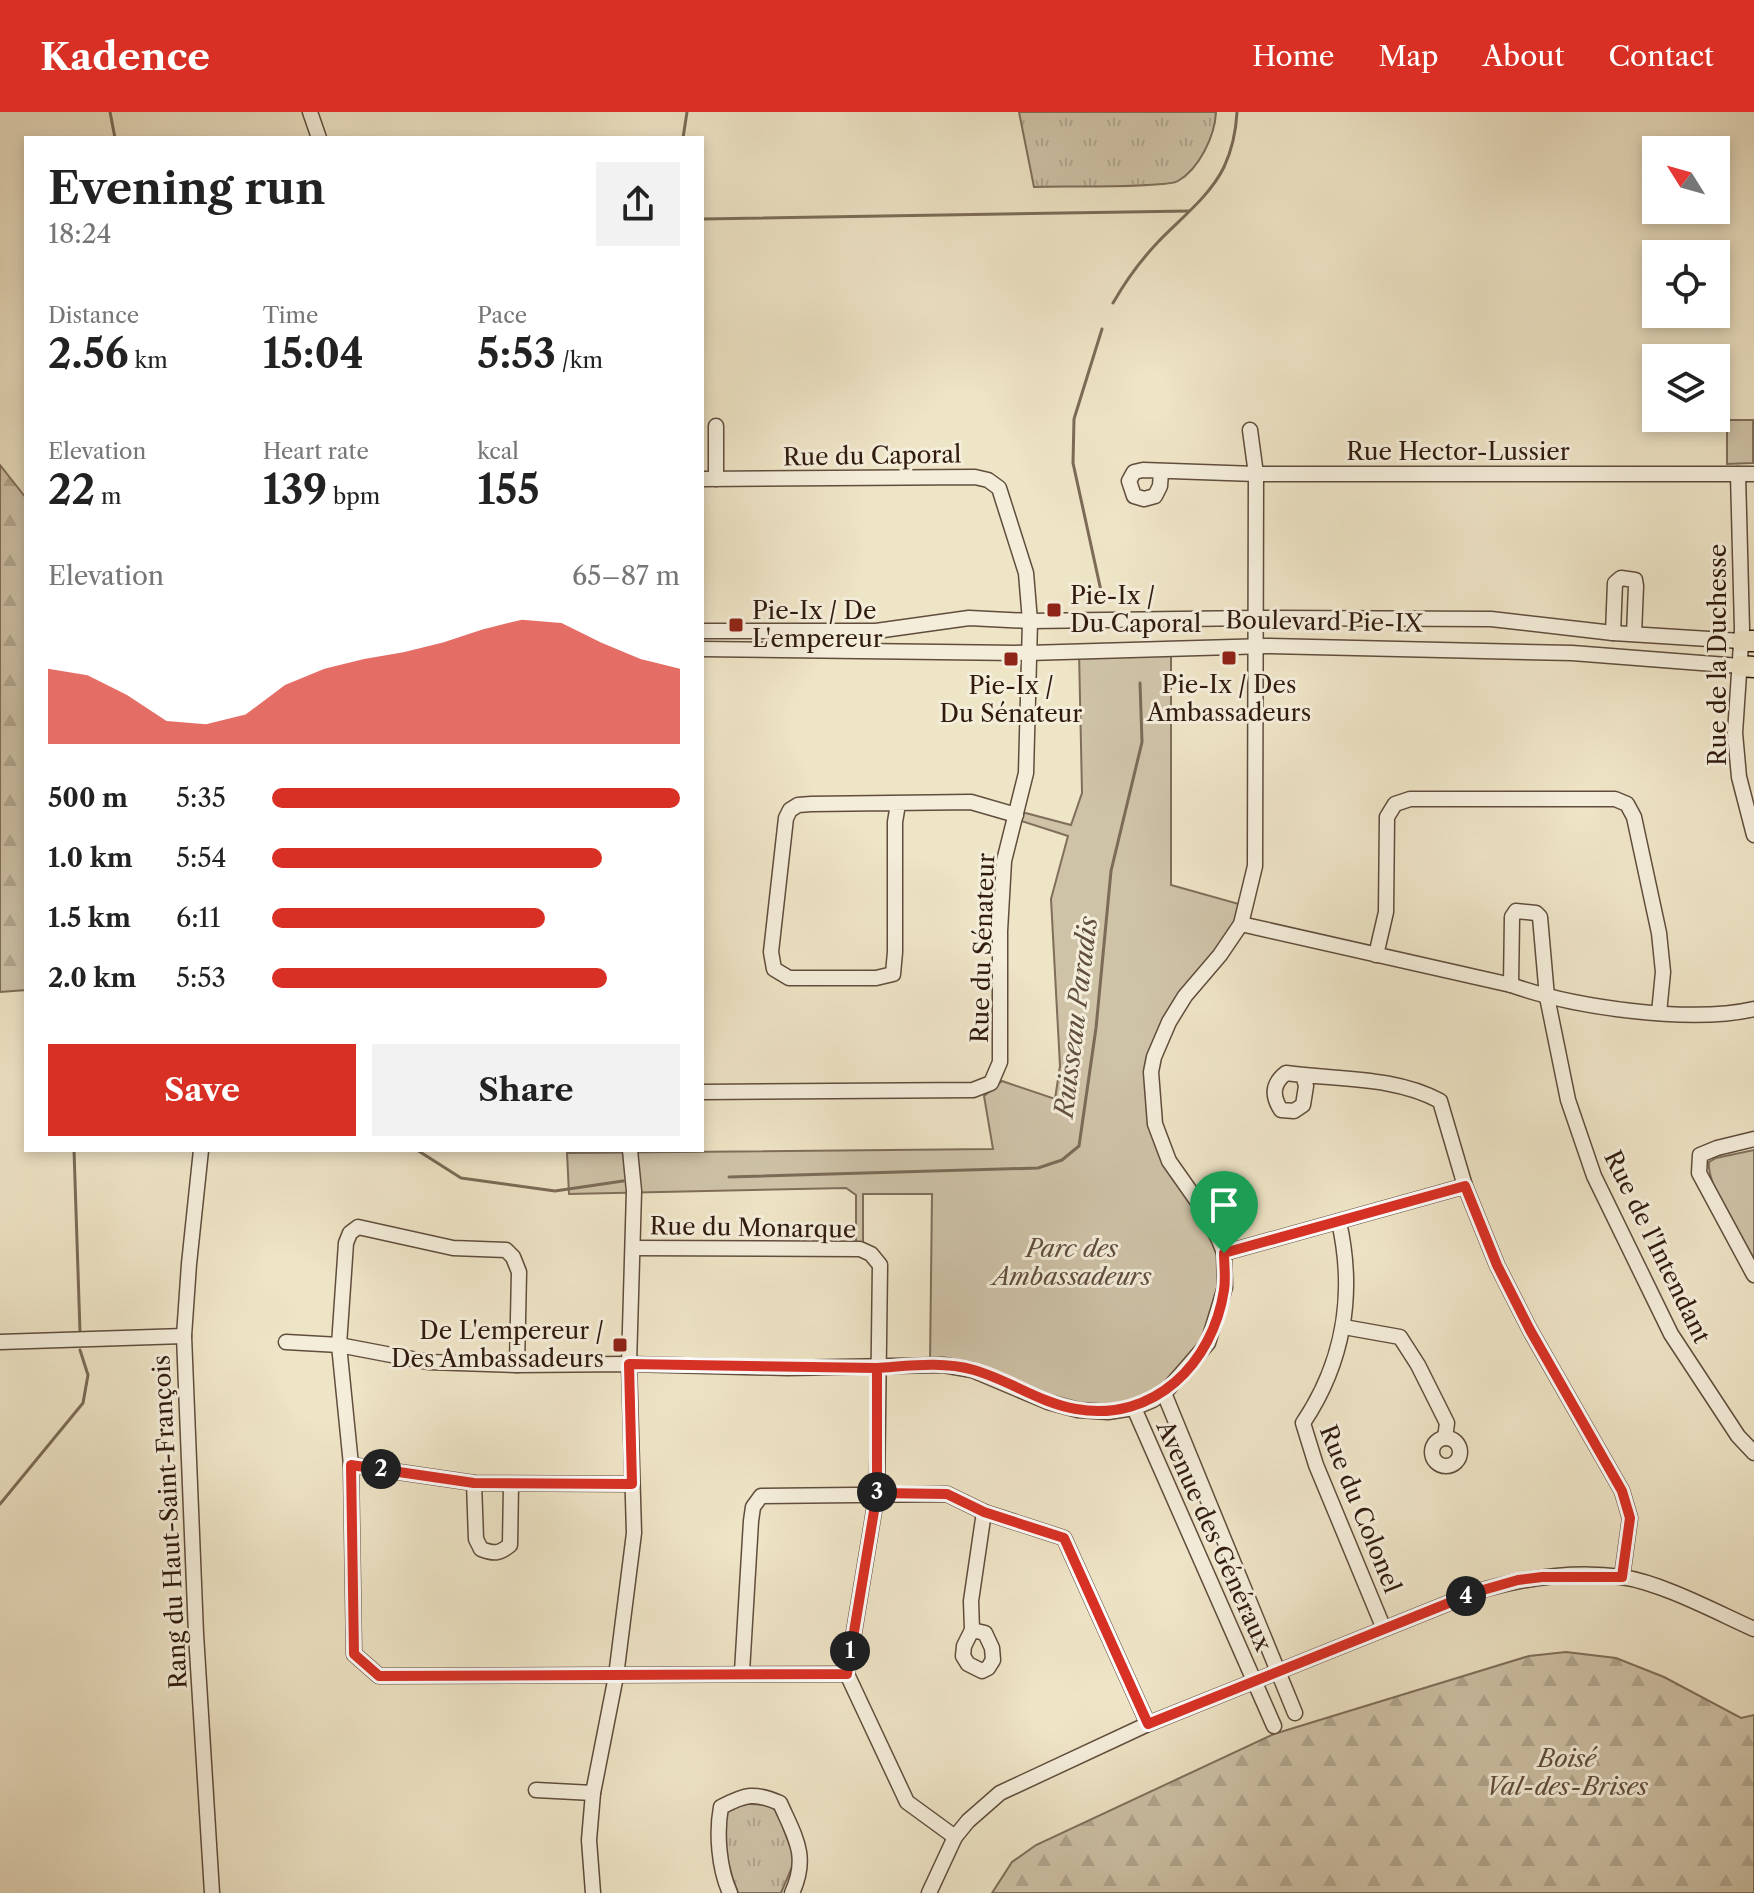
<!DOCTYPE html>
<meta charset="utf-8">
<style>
:root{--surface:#fff;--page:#f2f2f2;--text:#222;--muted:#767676;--accent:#d93025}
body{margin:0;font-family:"Libre Caslon Text",serif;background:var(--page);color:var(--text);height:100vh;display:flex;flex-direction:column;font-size:30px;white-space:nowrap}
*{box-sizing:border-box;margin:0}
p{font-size:26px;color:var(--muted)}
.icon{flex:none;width:44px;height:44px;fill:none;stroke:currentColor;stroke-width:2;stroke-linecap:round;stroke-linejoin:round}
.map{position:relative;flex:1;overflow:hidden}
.side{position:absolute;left:24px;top:24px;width:680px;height:1016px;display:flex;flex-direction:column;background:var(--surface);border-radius:0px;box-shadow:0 4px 12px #0003}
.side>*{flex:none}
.needle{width:52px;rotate:307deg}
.buttons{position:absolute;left:1642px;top:24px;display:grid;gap:16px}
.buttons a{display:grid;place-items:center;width:88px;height:88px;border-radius:0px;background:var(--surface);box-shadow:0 4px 12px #0003;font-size:40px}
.pin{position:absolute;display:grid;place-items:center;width:68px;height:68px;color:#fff;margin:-82px -34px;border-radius:50% 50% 50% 0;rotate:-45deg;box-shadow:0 0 8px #0007}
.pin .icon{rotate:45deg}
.km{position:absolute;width:40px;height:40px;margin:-20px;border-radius:50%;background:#222;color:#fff;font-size:22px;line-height:40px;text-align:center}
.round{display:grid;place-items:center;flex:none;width:84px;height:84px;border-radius:0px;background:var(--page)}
.summary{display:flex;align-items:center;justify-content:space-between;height:136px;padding:0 24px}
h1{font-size:44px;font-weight:700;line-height:60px}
.figures{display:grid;grid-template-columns:repeat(3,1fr);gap:12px;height:136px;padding:8px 24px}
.figures div{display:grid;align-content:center}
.figures b{font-size:40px;font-weight:700}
.figures small{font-size:22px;font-weight:400}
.figures p{font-size:22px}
.chart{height:224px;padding:16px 24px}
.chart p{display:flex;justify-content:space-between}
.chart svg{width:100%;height:144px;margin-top:8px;fill:var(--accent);opacity:.7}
.primary-button{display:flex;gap:16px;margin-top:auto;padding:16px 24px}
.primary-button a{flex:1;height:92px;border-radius:0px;background:var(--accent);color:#fff;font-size:32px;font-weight:700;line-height:92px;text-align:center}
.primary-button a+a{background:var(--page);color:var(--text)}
ul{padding:0 24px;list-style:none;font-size:26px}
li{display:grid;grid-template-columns:128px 96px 1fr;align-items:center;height:60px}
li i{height:20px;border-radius:10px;background:var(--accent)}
header{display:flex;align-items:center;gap:48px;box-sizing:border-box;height:112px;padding:0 40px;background:var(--accent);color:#fff}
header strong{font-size:38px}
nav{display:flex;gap:44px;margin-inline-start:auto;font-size:28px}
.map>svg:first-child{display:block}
.grass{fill:url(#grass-tufts);stroke:#7f6e5a;stroke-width:2}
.forest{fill:url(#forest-firs);stroke:#7f6e5a;stroke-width:2}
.green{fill:#cec2a7;stroke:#7f6e5a;stroke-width:2}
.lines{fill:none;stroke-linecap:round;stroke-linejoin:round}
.stream{stroke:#7b6b57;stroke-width:3}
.minor-casing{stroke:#604d3c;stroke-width:17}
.highway-casing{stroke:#301b0e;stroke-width:23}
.minor{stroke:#f4edda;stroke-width:14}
.highway{stroke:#eee4c6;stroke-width:20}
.route-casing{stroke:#fff;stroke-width:16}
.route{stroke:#d93025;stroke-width:10}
.poi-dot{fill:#8f2418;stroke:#f4edda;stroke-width:3}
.labels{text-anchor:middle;stroke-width:6;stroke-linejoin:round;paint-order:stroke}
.street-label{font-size:24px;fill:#301b0e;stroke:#f4edda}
.poi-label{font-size:24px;fill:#301b0e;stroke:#f4edda;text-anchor:start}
.park-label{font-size:24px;font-style:italic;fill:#5f4d3c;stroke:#f4edda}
.water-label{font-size:26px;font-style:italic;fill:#62503e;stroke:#f4edda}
</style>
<header>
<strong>Kadence</strong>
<nav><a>Home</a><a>Map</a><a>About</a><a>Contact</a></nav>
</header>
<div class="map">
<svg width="1754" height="1781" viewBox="0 0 1754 1781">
<defs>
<pattern id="grass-tufts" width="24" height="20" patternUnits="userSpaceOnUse" patternTransform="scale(2)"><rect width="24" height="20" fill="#cec2a7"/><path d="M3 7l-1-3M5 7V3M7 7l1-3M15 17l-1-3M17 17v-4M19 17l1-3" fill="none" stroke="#b1a68f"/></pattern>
<pattern id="forest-firs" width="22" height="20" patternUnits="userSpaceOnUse" patternTransform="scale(2)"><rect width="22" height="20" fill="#cec2a7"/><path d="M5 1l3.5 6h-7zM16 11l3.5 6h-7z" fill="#b1a68f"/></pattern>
</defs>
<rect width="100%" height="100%" fill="#eee4c6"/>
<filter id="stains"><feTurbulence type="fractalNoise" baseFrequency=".0025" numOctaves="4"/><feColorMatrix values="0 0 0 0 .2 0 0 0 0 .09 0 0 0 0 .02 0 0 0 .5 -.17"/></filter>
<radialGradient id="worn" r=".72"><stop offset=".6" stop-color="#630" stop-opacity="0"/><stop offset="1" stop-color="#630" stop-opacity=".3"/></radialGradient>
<g class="grass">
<path d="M1019,0H1216C1215,24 1199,57 1178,69C1168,76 1055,74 1034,75Z"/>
<path d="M733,1691L767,1693L777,1699L795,1748L781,1781H738C727,1754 721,1726 727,1696Z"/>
</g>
<g class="forest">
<polygon points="0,353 26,386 26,878 0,880"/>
<polygon points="1566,1540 1616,1546 1664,1565 1741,1606 1754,1603 1754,1781 992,1781 1012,1750 1036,1733 1274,1622 1529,1544"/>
</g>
<g class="green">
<polygon points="1727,308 1753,308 1753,351 1727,352"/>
<polygon points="1171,536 1171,773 1246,794 1185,884 1154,945 1155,1012 1219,1128 1219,1200 1189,1254 1134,1296 1078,1298 998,1267 930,1253 932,1082 863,1082 863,1133 856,1132 856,1083 846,1076 569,1082 567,1041 993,1037 984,984 1002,969 1055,987 1060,954 1051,787 1068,724 1015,707 1018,699 1071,713 1082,681 1079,539"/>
<path d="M1754,1038V1147C1742,1125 1706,1073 1709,1050L1716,1046Z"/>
</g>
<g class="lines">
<g class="stream">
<polyline points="110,0 115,26"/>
<polyline points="683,26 687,0"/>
<polyline points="702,107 1189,99"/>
<path d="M1113,191C1125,170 1140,149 1158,130C1180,107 1210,84 1224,55C1232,38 1236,19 1237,0"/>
<polyline points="1102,217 1074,307 1073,351 1103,488"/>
<polyline points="74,1038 80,1220"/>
<polyline points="417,1038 461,1066 555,1079 623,1069"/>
<polyline points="729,1065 1038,1056 1062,1048 1079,1034 1096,916 1111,759 1142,630 1140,571"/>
<polyline points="0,1392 83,1291 88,1263 80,1238"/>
</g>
<g class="minor-casing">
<g id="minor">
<polyline points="310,0 319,26"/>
<polyline points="716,314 716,367"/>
<polyline points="1161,360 1160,374 1155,384 1144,387 1134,384 1129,369 1134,360 1143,358 1256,362 1754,362"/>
<polyline points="1738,362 1742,517 1735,621 1739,665 1754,723"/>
<polyline points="702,367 975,365 988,368 999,376 1026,461 1030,509 1026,661 1004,749 1000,819 1000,950 991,971 973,978 702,980"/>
<polyline points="702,519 876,519 969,506 1030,509 1256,506 1491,507 1613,521 1741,529"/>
<polyline points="1613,521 1615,471 1621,466 1635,468 1636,474 1634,522"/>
<polyline points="702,537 1028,541 1267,534 1572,541 1740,554"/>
<polyline points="898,692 895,710 895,840 893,862 876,866 789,866 774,857 771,840 786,706 790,698 798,693 811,692 971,690 1016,703"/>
<path d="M1241,812L1511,873C1573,895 1689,912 1754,897"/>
<polyline points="1376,843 1386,800 1387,705 1395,692 1410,687 1615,687 1627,692 1634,705 1659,821 1663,860 1659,901"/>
<polyline points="1511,873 1512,805 1516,799 1536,801 1540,805 1547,885 1568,988 1594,1064 1671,1222 1738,1324 1754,1341"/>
<path d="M1303,963L1306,974L1303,993L1294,999L1281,998C1272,984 1272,972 1286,961C1337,968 1394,964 1440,989L1465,1074L1497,1153L1530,1218L1622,1379L1630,1406L1622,1465"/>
<polyline points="1754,1027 1717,1036 1700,1043 1699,1061 1754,1163"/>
<polyline points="201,1038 189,1152 184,1224 196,1522 212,1781"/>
<path d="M1339,1110C1355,1181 1344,1250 1303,1311L1316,1353L1384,1517"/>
<polyline points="633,1136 860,1137 871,1142 880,1153 877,1381 847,1562 907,1690 955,1725"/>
<polyline points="1224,1141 1465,1074"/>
<polyline points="1344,1215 1400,1225 1418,1253 1447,1311 1445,1326"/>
<polyline points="0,1230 184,1224"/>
<polyline points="286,1230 339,1233 428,1250 517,1253 629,1252 788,1256 943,1253 972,1258 1048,1290 1078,1298 1108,1300 1134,1296 1153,1288 1168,1277 1208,1231 1225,1175 1224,1141 1219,1128 1202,1096 1169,1049 1155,1012 1151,960 1154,945 1169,910 1185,884 1220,843 1241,812 1255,754 1256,362 1250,318"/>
<polyline points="517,1253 519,1160 513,1145 506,1138 453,1136 358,1115 350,1121 346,1131 339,1233 351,1353 354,1542 379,1564 847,1562"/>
<polyline points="1164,1281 1295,1601"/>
<polyline points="1134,1296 1274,1614"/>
<circle cx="1446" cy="1340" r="14"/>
<polyline points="351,1353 474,1371 632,1372"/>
<path d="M474,1371L476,1427L481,1437C494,1442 499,1442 510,1433L511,1373"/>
<polyline points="972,1518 985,1521 992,1536 993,1548 988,1556 982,1559 968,1552 963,1544 964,1534 972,1518 971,1489 984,1400"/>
<polyline points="742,1560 751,1409 753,1395 761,1384 947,1382 984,1400 1064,1426 1148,1612"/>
<polyline points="536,1678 593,1681"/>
<polyline points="593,1781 589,1728 593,1681 616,1564 634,1421 629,1252 634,1079 630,1038"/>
<path d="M730,1781C719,1757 716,1721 721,1695C746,1682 754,1680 780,1691C795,1725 809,1744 792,1781"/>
<path d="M929,1781L955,1725L968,1709L1000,1681L1148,1612L1476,1480C1523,1466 1574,1458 1622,1465C1662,1471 1716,1500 1754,1517"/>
</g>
</g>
<g class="highway-casing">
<g id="highway">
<polyline points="1741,529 1754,529"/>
<polyline points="1740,554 1754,555"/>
</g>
</g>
<use href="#minor" class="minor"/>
<use href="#highway" class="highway"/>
</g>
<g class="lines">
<g class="route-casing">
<path id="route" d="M1224,1141C1224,1153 1226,1166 1224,1178C1213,1251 1154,1311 1076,1297C1040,1291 1009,1268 974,1258C942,1249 909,1254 877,1256V1381L847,1562L379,1564L354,1542L351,1353L474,1371L632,1372L629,1252L877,1256V1381L947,1382L984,1400L1064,1426L1148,1612L1476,1480L1518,1468L1542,1465H1622L1630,1406L1622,1379L1530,1218L1497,1153L1465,1074L1224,1141"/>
</g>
<use href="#route" class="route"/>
</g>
<g class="poi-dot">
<rect x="1046" y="490" width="16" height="16" rx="4"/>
<rect x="728" y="505" width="16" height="16" rx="4"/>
<rect x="1221" y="538" width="16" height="16" rx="4"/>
<rect x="1003" y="539" width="16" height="16" rx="4"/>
<rect x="612" y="1225" width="16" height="16" rx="4"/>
</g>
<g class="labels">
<g class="street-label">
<text x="1458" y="348">Rue Hector-Lussier</text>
<text transform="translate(872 344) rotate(-1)" y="8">Rue du Caporal</text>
<text transform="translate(1324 510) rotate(1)" y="8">Boulevard Pie-IX</text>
<text transform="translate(1718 543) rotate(-90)" y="8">Rue de la Duchesse</text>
<text transform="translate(983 836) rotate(-88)" y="8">Rue du Sénateur</text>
<text transform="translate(753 1116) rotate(1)" y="8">Rue du Monarque</text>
<text transform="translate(1657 1135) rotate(64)" y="8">Rue de l'Intendant</text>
<text transform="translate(1360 1397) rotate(68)" y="8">Rue du Colonel</text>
<text transform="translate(170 1410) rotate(-93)" y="8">Rang du Haut-Saint-François</text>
<text transform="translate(1214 1424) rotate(66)" y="8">Avenue des Généraux</text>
</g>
<g class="poi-label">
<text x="1070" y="492">Pie-Ix /<tspan x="1070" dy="28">Du Caporal</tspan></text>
<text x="752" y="507">Pie-Ix / De<tspan x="752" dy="28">L'empereur</tspan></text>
<text x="1229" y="581" text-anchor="middle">Pie-Ix / Des<tspan x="1229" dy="28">Ambassadeurs</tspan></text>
<text x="1011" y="582" text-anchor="middle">Pie-Ix /<tspan x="1011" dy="28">Du Sénateur</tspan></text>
<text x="604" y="1227" text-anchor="end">De L'empereur /<tspan x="604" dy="28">Des Ambassadeurs</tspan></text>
</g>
<g class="park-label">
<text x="1072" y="1145">Parc des<tspan x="1072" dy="28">Ambassadeurs</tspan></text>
<text x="1567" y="1655">Boisé<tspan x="1567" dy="28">Val-des-Brises</tspan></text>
</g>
<g class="water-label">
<text transform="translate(1076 905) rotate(-83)" y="9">Ruisseau Paradis</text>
</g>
</g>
<rect width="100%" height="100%" filter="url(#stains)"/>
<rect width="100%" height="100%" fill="url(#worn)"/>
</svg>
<div class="buttons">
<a><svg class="needle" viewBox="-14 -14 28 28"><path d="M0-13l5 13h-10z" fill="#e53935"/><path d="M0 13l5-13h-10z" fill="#767676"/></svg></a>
<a><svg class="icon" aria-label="locate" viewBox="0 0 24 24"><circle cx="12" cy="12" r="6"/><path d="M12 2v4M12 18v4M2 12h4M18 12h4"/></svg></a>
<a><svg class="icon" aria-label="layers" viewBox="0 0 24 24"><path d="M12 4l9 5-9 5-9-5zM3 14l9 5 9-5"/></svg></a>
</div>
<div class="pin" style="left:1224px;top:1141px;background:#1e9e55"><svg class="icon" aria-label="arrive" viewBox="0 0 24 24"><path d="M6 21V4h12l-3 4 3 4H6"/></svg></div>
<b class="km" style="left:850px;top:1539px">1</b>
<b class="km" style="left:381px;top:1357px">2</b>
<b class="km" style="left:877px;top:1380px">3</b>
<b class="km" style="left:1466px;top:1484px">4</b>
<section class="side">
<div class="summary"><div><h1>Evening run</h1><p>18:24</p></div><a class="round"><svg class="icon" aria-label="share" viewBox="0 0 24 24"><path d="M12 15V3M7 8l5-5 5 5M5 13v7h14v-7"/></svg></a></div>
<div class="figures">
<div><p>Distance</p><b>2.56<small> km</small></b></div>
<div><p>Time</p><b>15:04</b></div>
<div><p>Pace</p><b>5:53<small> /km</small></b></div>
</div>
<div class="figures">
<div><p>Elevation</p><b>22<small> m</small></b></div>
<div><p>Heart rate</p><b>139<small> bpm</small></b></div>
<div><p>kcal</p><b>155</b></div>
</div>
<div class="chart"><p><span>Elevation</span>65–87 m</p>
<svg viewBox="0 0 160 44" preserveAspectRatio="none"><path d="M0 44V21L10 23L20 29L30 37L40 38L50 35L60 26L70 21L80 18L90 16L100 13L110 9L120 6L130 7L140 13L150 18L160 21V44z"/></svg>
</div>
<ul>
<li><b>500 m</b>5:35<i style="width:100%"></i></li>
<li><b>1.0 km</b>5:54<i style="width:81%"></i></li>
<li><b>1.5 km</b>6:11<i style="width:67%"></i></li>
<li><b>2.0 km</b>5:53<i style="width:82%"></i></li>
</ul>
<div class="primary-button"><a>Save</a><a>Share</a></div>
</section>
</div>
